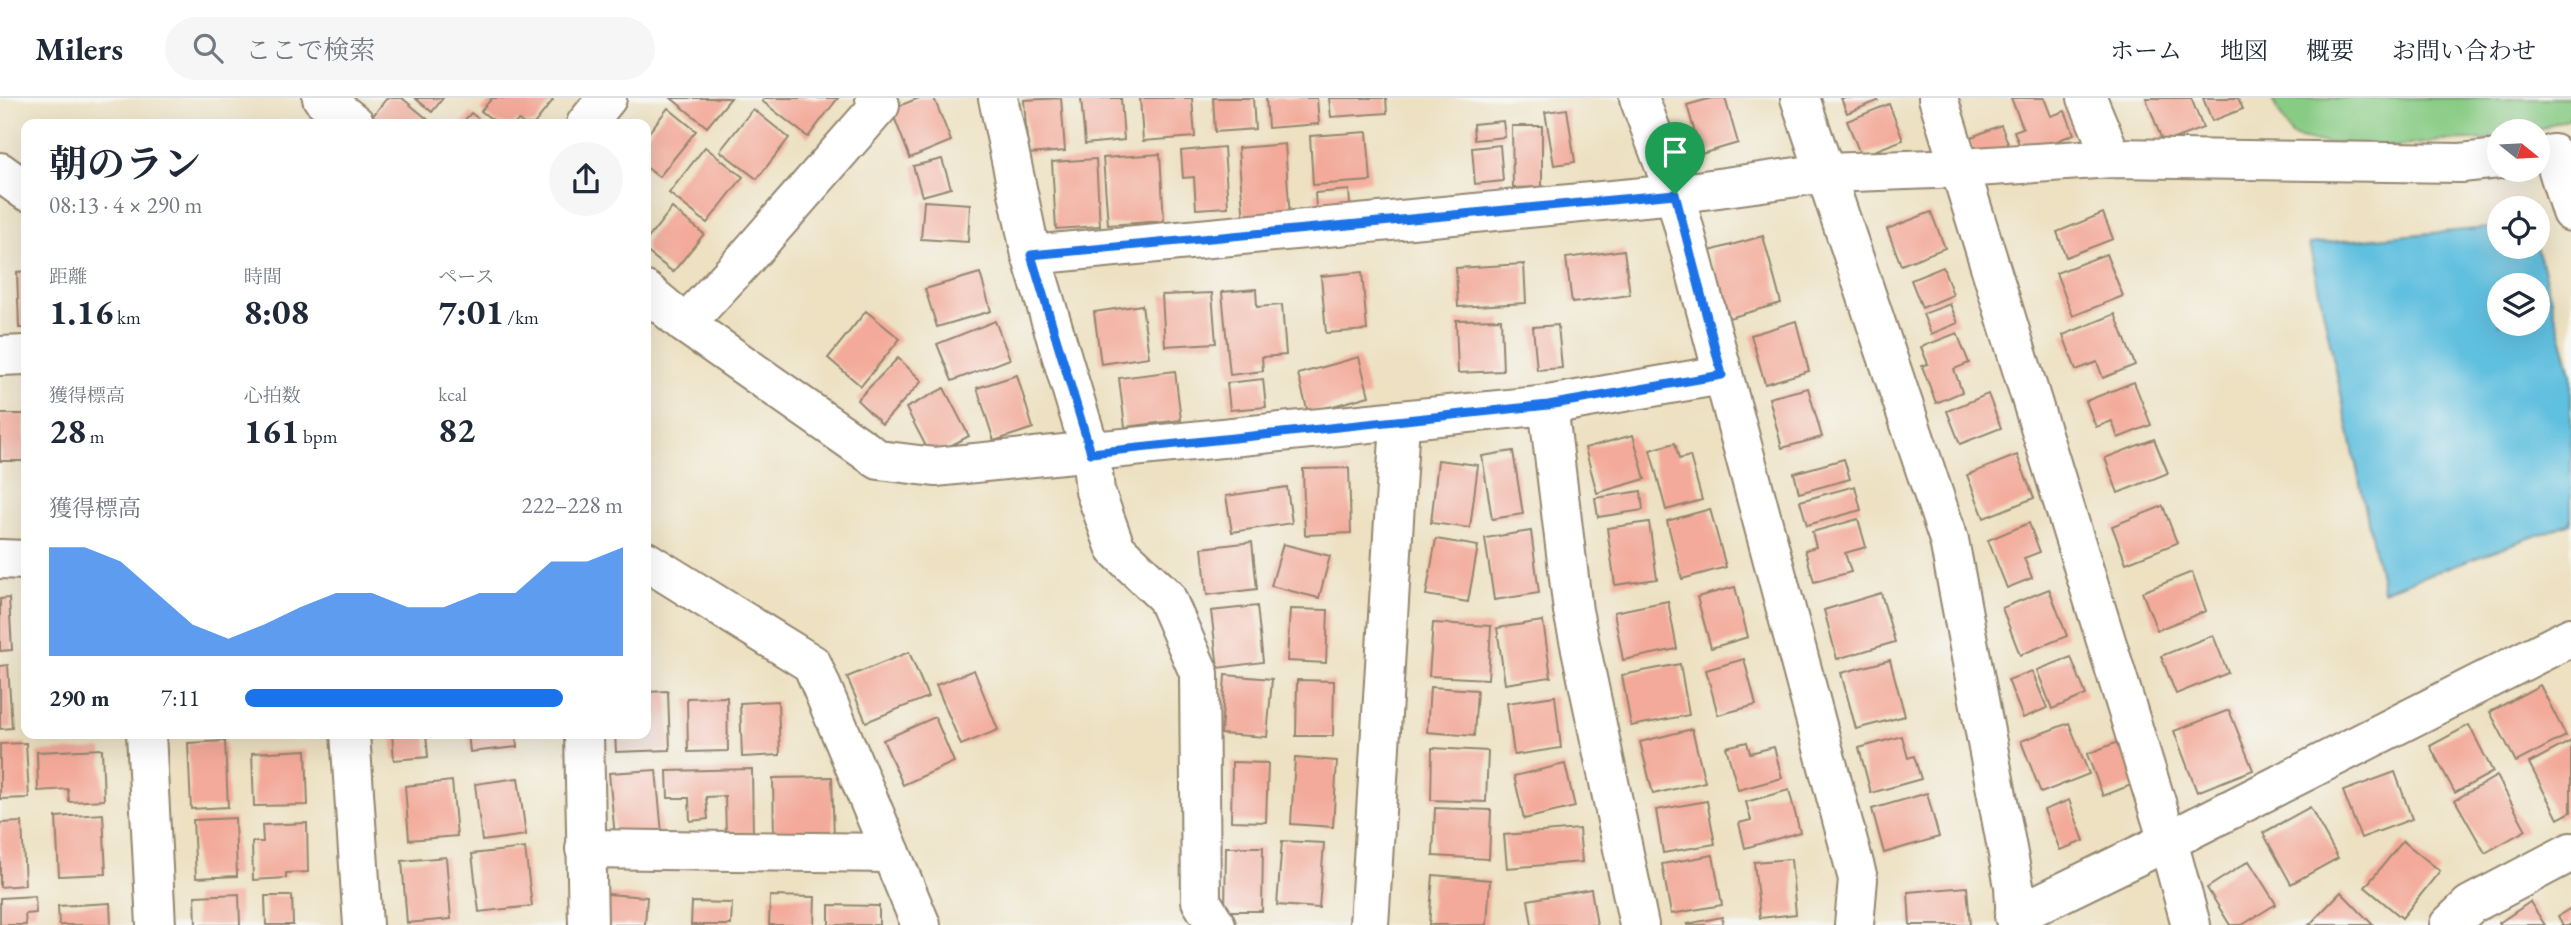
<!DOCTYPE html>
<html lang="ja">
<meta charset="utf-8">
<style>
:root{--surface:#fff;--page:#f6f6f7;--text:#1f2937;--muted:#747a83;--line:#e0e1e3;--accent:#1a73e8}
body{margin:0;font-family:"EB Garamond","Noto Serif JP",serif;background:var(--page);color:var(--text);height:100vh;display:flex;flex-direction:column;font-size:26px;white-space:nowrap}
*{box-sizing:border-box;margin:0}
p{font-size:23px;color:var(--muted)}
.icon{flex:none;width:38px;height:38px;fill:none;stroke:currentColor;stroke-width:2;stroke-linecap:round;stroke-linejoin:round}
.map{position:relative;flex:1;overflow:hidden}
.details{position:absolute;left:21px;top:21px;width:630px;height:620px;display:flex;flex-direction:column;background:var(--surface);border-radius:14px;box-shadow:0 7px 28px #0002}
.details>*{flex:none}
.needle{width:46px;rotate:108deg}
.tools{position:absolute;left:2487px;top:21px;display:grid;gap:14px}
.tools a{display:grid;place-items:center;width:63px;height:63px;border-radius:50%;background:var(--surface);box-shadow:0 7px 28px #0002;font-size:35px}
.pin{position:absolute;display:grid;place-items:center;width:60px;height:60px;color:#fff;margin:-72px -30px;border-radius:50% 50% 50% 0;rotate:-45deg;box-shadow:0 0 7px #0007}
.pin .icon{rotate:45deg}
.round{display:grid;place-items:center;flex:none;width:74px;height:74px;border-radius:37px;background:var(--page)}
.head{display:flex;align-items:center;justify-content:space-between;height:119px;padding:0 28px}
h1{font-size:38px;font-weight:700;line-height:52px}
.figures{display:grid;grid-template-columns:repeat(3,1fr);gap:10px;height:119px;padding:7px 28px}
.figures div{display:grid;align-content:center}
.figures b{font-size:35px;font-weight:700}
.figures small{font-size:19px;font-weight:400}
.figures p{font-size:19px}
.chart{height:196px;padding:14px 28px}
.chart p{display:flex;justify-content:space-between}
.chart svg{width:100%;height:126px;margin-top:7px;fill:var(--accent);opacity:.7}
ul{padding:0 28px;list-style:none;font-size:23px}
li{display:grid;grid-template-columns:112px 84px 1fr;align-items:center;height:52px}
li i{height:18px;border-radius:9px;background:var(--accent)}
header{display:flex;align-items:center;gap:42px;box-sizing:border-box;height:98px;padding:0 35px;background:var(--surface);border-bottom:2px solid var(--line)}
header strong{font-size:33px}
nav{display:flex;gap:38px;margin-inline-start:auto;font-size:24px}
.search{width:490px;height:63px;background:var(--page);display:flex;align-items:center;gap:18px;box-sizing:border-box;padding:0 24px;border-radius:38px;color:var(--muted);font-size:26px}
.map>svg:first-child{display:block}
.green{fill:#87cb84;stroke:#617a51;stroke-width:2}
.water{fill:#61c0df;stroke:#4e757e;stroke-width:2;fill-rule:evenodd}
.building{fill:#f3aa9a}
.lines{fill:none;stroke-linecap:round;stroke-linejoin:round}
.minor-casing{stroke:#948670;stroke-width:42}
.minor{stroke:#fff;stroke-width:38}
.route-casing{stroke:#fff;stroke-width:14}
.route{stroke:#1a73e8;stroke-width:9}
</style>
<header>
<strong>Milers</strong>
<div class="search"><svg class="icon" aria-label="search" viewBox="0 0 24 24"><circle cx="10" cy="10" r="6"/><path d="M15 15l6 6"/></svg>ここで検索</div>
<nav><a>ホーム</a><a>地図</a><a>概要</a><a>お問い合わせ</a></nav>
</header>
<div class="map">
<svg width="2571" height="827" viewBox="0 0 2571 827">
<rect width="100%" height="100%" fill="#f6f6f2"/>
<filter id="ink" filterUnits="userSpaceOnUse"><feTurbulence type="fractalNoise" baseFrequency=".0143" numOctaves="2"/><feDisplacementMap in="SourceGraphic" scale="14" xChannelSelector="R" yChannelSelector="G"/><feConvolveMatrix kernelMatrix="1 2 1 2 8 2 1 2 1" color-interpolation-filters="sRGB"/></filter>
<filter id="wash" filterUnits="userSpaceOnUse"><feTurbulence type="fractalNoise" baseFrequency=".00686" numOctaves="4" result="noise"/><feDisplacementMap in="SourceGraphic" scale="28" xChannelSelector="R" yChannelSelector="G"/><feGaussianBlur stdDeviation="1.57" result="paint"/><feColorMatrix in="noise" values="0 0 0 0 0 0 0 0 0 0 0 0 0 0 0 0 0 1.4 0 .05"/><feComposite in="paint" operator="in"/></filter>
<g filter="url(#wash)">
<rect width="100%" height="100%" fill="#ede1c2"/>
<polygon class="green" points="2271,0 2571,0 2571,19 2536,33 2499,33 2499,41 2439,43 2395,49 2315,44 2292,38"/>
<path class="water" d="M2499,129V149H2537L2571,275V425L2383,493L2309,146ZM2499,187H2538V226H2499Z"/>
<g id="blocks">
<g class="building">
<polygon points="387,0 402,0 431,24 429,26 381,26 372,19"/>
<polygon points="415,0 443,0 432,14"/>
<polygon points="492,0 551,0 553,2 534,26 524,26 518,22 515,26 498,26 481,13"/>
<polygon points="671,0 731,0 707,29"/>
<polygon points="764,0 838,0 808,39 762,3"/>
<polygon points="919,0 934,0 951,43 910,60 891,11"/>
<polygon points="1061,0 1065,53 1028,56 1024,2"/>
<polygon points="1081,0 1121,0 1124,42 1085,46"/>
<polygon points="1140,0 1192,0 1195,39 1143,43"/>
<polygon points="1213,0 1253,0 1255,31 1215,34"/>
<polygon points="1266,0 1317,0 1319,26 1268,30"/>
<polygon points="1329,0 1386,0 1387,15 1331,19"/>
<polygon points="1712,0 1725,0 1738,45 1701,56 1687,7"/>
<polygon points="1841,0 1877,0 1878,3 1847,15"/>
<polygon points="2011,0 2044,0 2051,18 2065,13 2074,36 2023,57 2014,33 2023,30"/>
<polygon points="2146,0 2191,0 2203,30 2163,45"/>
<polygon points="2203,0 2238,0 2243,11 2212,23"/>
<polygon points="1889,6 1903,42 1861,58 1847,23"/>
<polygon points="668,10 696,33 659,79 646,69 646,38"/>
<polygon points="753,11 789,40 757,81 720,53"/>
<polygon points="1567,11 1575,64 1554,67 1545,14"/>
<polygon points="471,15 485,26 461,26"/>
<polygon points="1503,23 1505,39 1474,42 1473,26"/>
<polygon points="2001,27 2009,48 1976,60 1969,40"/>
<polygon points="1512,28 1542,28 1542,89 1513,90"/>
<polygon points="1367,34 1371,83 1313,87 1310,38"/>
<polygon points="1285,46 1290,121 1244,124 1238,50"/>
<polygon points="1500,47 1503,83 1475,86 1472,50"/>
<polygon points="705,49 743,79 707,125 669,95"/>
<polygon points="1224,49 1228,109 1196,111 1194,79 1183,80 1181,53"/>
<polygon points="1160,56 1164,123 1108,127 1103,60"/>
<polygon points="942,61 951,90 922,98 913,68"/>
<polygon points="1096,61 1100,128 1056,131 1052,64"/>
<polygon points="1349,92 1351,121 1317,123 1315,95"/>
<polygon points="924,103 970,106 968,144 921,141"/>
<polygon points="672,110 704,136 673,174 646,153 646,143"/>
<polygon points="1931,114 1945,150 1901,167 1887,131"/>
<polygon points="2103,115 2113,141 2066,159 2057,134"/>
<polygon points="1763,138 1781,205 1729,220 1710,153"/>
<polygon points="1624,152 1630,197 1572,205 1566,160"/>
<polygon points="2106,156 2123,198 2073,218 2056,175"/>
<polygon points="1524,166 1526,205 1458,209 1456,170"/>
<polygon points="1943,169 1953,197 1922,210 1911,182"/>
<polygon points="26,173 26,230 19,230 17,174"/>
<polygon points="1362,174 1367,232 1326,235 1321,178"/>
<polygon points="980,175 991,213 937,229 925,191"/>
<polygon points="1256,191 1257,209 1282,207 1286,257 1262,259 1263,273 1230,277 1222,194"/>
<polygon points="1212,195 1216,245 1165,248 1162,197"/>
<polygon points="1950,206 1958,225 1931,236 1923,216"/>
<polygon points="1142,207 1149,259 1101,266 1094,214"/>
<polygon points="866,213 900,241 861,288 828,260"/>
<polygon points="2115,216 2135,267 2103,280 2097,264 2076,272 2063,237"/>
<polygon points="1501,221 1503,273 1458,275 1456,222"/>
<polygon points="995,223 1010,261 952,283 937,246"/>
<polygon points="1796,223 1809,273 1765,286 1751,237"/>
<polygon points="1558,227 1562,270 1537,272 1533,229"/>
<polygon points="1957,235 1969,265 1954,271 1962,294 1936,305 1922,268 1928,266 1921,249"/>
<polygon points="1359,259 1369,298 1308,315 1298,276"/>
<polygon points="898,260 922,283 882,326 857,302"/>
<polygon points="1175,273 1181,322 1125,329 1119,280"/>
<polygon points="1017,277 1033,330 994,343 977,290"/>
<polygon points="1263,281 1266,309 1230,312 1227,285"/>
<polygon points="2134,284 2151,327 2118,340 2112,323 2096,329 2086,303"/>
<polygon points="944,290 969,338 931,358 906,310"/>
<polygon points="1808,290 1822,339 1782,350 1769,300"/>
<polygon points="1988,296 2001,330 1960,346 1947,313"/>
<rect x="0" y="316" width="25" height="47"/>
<polygon points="1633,337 1645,381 1597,395 1585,350"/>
<polygon points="2154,341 2168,375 2118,395 2105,360"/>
<polygon points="1675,345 1679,361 1690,358 1702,402 1666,412 1650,352"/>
<polygon points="1513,353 1523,416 1492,421 1482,358"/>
<polygon points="2017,357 2034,400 1984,420 1967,377"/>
<polygon points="1844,361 1850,381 1799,395 1794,375"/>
<polygon points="1438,362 1478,367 1470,430 1431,425"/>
<polygon points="1349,370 1351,435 1305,437 1303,371"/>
<polygon points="1855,388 1861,412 1807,427 1800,403"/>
<polygon points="1287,389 1292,425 1232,434 1226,398"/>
<polygon points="1641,393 1643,412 1598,419 1595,400"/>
<polygon points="2163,408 2177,445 2126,465 2112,428"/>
<polygon points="1710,411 1726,469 1682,481 1667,423"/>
<polygon points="1858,421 1866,449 1845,455 1851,474 1814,484 1805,452 1816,449 1812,434"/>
<polygon points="1649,424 1657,481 1615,487 1607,430"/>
<polygon points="2029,425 2040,454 2024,460 2032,480 2007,490 1988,442"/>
<polygon points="1531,433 1539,495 1494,502 1485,440"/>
<polygon points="1436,441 1478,448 1468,504 1426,497"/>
<polygon points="1252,444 1257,491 1207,497 1202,450"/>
<polygon points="1283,446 1330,458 1319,500 1271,488"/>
<polygon points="2192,474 2206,513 2157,532 2142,494"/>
<polygon points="1735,489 1748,539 1711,550 1697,499"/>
<polygon points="2049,491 2067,538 2020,557 2002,510"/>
<polygon points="1881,495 1895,544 1837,561 1824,512"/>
<polygon points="9,500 12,552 0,553 0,501"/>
<polygon points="1668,503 1677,551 1623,562 1614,514"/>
<polygon points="1257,508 1263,564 1218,570 1211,513"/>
<polygon points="1290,511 1328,512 1326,565 1287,563"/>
<polygon points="1543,523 1551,579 1505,586 1497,530"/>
<polygon points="1433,525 1491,528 1488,581 1429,578"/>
<polygon points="2213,537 2228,575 2176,596 2161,558"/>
<polygon points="909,554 928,599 866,624 847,579"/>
<polygon points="2071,559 2086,597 2052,611 2037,572"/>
<polygon points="1744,561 1756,607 1718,617 1706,572"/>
<polygon points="1890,562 1905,618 1856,631 1841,575"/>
<polygon points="1680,566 1689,617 1631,628 1622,577"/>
<polygon points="8,567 12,630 0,631 0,568"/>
<polygon points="974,572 998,632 961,647 936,587"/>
<polygon points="2032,573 2047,610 2023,620 2008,582"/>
<polygon points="1225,577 1272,581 1267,639 1221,636"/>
<polygon points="1297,582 1334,583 1333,638 1296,638"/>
<polygon points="2540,587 2566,638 2516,664 2490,614"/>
<polygon points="1430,589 1477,592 1474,638 1427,634"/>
<polygon points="668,593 670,652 616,654 615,635 646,635 646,594"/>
<polygon points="1555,598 1561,650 1514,657 1507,605"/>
<polygon points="727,599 728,653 688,654 687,600"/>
<polygon points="778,603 780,657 742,659 740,605"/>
<polygon points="2229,612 2253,672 2197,694 2174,633"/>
<polygon points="935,619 954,664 903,687 883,642"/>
<polygon points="2069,625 2089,676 2041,695 2021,643"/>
<polygon points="2469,627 2493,674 2455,695 2430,648"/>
<polygon points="1692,631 1705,684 1653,696 1640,644"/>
<polygon points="392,635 426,635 428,659 394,662"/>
<polygon points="468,635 516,635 517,649 470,654"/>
<polygon points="1902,638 1908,660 1914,658 1921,681 1871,695 1859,650"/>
<polygon points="2123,642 2139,684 2103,698 2087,656"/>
<polygon points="225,643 228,709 191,711 188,645"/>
<polygon points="2571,643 2571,714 2558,721 2529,665"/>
<polygon points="1747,644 1750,655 1774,649 1782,680 1738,692 1726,649"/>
<polygon points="26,645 29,700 0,701 0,646"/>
<polygon points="1432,650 1488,653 1486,704 1431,702"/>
<polygon points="102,651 104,702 69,704 68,691 38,693 37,654"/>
<polygon points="306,652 308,707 254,708 252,655"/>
<polygon points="1295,660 1337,663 1333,729 1291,726"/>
<polygon points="1232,664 1268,665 1266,724 1231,723"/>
<polygon points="1565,666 1575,709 1524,721 1514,678"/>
<polygon points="752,671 753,739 726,739 725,698 706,699 708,721 690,723 689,700 668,700 667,673"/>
<polygon points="656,672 662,735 615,739 609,675"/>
<polygon points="2395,674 2412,721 2361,740 2343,693"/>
<polygon points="2497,678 2526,732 2485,755 2455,702"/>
<polygon points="832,679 834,741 774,742 773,680"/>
<polygon points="518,680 526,737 482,743 475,686"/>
<polygon points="452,683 457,738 409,742 405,688"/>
<polygon points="1789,692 1800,734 1745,750 1739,725 1751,722 1746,704"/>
<polygon points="1927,695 1939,739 1884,755 1872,711"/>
<polygon points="2069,702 2084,743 2060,752 2044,712"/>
<polygon points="1707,703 1715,746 1663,755 1656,712"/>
<polygon points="2310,709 2338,760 2291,786 2263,735"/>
<polygon points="1435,710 1491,712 1489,761 1433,758"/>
<polygon points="103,716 106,776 59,778 56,719"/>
<polygon points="235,720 237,778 196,780 193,722"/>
<polygon points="22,724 25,787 0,789 0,725"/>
<polygon points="307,725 308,774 286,775 286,780 253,782 252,744 263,744 262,727"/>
<polygon points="1579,731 1582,764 1507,770 1504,737"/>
<polygon points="1282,743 1324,745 1319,810 1277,807"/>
<polygon points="2403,743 2440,773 2402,820 2365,789"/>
<polygon points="1226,749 1263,749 1262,813 1225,813"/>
<polygon points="525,750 532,808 479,814 472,756"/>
<polygon points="1713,757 1722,807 1671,816 1662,766"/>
<polygon points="446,759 451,821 407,825 402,763"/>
<polygon points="1791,761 1796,816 1760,820 1754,764"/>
<polygon points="2249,763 2276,806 2242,827 2230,827 2207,790"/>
<polygon points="1433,777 1490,782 1487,827 1429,827"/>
<polygon points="1967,789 1970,827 1910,827 1908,794"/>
<polygon points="1591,791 1597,827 1532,827 1528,802"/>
<polygon points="2341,794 2373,827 2309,827"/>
<polygon points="239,796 240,827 196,827 195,798"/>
<polygon points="607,796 647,799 645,827 605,827"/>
<polygon points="35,798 36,815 25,816 26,827 0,827 0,800"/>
<polygon points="265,798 292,798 293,827 266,827"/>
<polygon points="770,798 815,799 814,827 769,827"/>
<polygon points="692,804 732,805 731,827 691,827"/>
<polygon points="2530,804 2545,827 2500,827 2499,825"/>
<polygon points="110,805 111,827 59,827 58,808"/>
<polygon points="829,807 879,808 879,827 829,827"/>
<polygon points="2571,810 2571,827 2563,827 2558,818"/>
<polygon points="1722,819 1723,827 1688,827 1687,826"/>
</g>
</g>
</g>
<g filter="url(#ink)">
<use href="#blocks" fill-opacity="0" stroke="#948670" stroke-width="2"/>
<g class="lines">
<g class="minor-casing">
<g id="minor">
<polyline points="322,0 355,26"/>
<polyline points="998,0 1031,157 1091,355 1095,393 1116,451 1166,499 1199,575 1201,803 1216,827"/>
<polyline points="1639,0 1675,96 1858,781 1854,827"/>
<polyline points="1800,0 1949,442 2014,788 2016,827"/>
<polyline points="1938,0 2168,743 2191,827"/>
<polyline points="2087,0 2112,60"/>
<polyline points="586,26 607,0"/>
<polyline points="2553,56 2571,114"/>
<polyline points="0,74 26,93"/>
<polyline points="1031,157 1675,96 1826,75 1961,70 2112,60 2461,65 2499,61"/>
<polyline points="646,193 685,226 879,362 935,369 1548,307 1722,277"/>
<polyline points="685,226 747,159 880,7 875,0"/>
<polyline points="0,258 26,257"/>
<polyline points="1548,307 1573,513 1639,827"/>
<polyline points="0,461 26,462"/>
<polyline points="646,463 812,566 921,827"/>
<polyline points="146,635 156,827"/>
<polyline points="350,635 363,827"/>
<polyline points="584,635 588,827"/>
<polyline points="585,751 891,755"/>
<polyline points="2014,818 2168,743 2571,539"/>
<polyline points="1369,827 1400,324"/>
<polyline points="2449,827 2470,807 2571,754"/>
</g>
</g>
<use href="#minor" class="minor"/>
</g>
</g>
<g class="lines" filter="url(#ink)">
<g class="route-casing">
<polygon id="route" points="1675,96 1722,277 1548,307 1091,355 1031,157"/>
</g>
<use href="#route" class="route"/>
</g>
</svg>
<div class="tools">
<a><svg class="needle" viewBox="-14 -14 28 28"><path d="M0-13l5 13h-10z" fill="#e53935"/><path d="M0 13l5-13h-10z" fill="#747a83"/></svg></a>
<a><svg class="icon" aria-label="locate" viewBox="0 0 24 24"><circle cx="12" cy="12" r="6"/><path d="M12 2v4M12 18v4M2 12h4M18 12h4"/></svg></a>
<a><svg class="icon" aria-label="layers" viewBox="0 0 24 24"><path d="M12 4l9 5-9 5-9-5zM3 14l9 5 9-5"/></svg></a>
</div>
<div class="pin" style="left:1675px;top:96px;background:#1e9e55"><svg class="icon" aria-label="arrive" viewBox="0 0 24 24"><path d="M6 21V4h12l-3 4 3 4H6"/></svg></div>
<section class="details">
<div class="head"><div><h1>朝のラン</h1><p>08:13 · 4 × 290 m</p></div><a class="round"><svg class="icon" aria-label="share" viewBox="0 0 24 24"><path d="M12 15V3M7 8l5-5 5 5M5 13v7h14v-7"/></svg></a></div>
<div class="figures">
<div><p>距離</p><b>1.16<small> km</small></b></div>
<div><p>時間</p><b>8:08</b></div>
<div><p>ペース</p><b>7:01<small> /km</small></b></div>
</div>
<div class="figures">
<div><p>獲得標高</p><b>28<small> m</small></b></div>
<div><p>心拍数</p><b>161<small> bpm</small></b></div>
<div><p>kcal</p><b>82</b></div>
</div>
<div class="chart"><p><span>獲得標高</span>222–228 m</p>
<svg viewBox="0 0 160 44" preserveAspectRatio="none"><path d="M0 44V6L10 6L20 11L30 22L40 33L50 38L60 33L70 27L80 22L90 22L100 27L110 27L120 22L130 22L140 11L150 11L160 6V44z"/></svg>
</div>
<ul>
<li><b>290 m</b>7:11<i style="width:84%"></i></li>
</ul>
</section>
</div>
